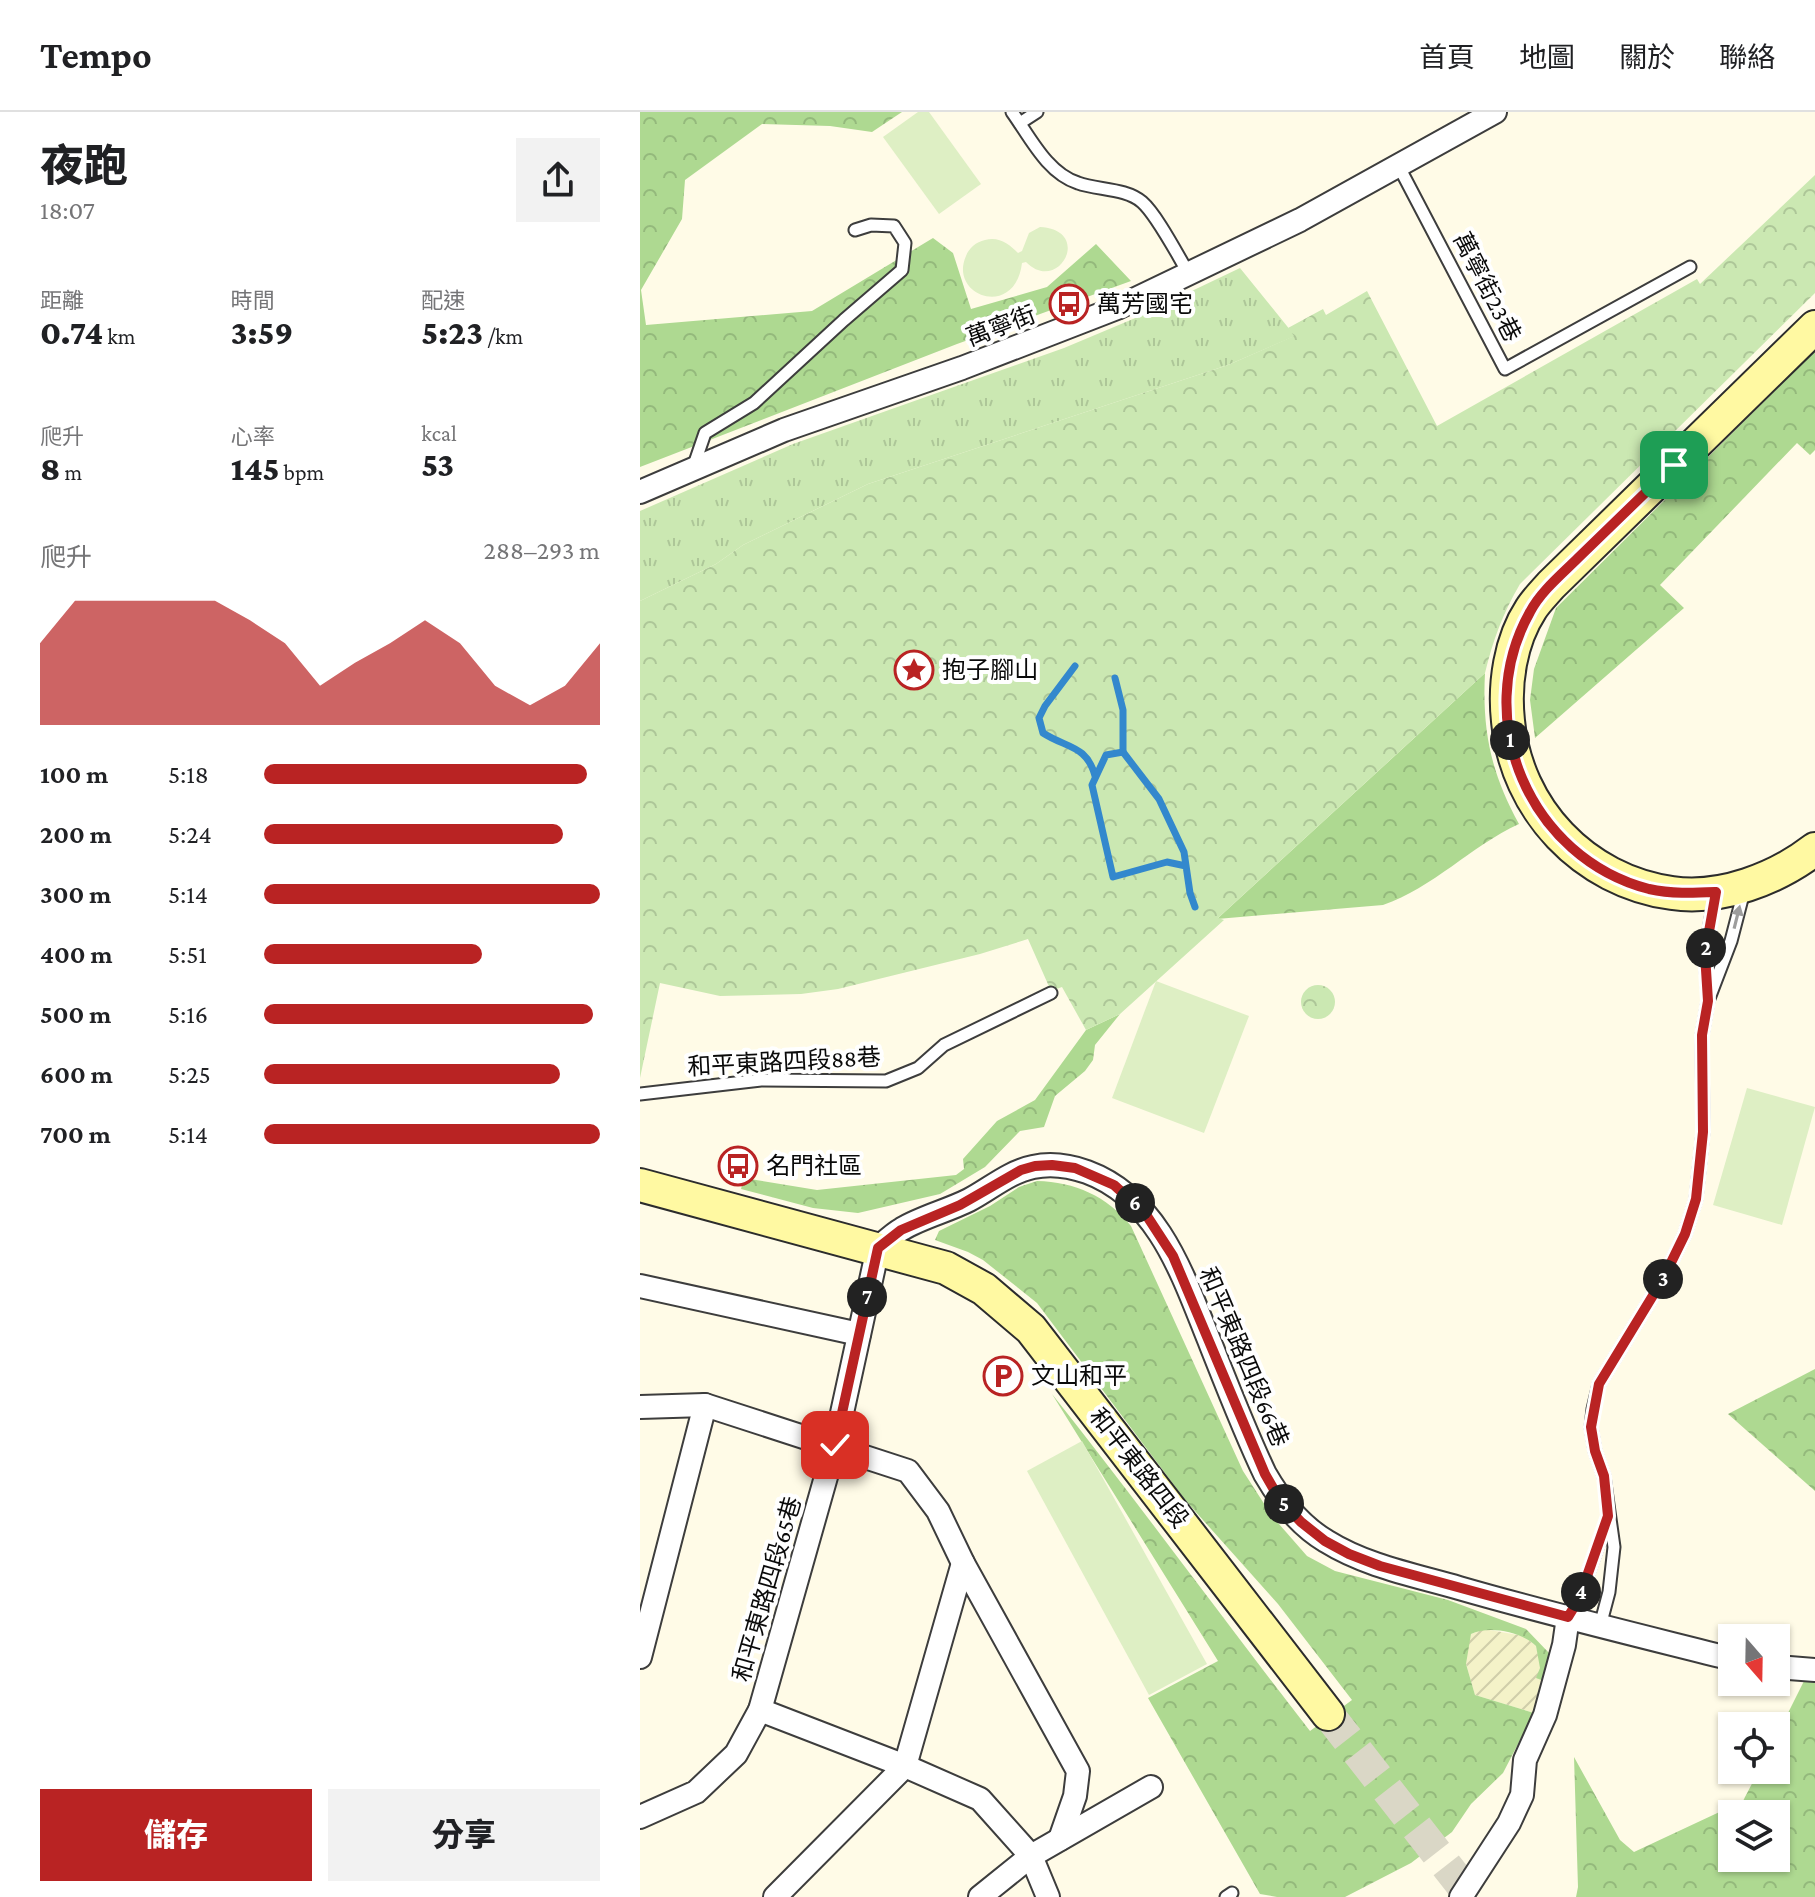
<!DOCTYPE html>
<html lang="zh-TW">
<meta charset="utf-8">
<style>
:root{--surface:#fff;--page:#f2f2f2;--text:#202124;--muted:#757577;--line:#e0e0e0;--accent:#b92323}
body{margin:0;font-family:"Crimson Pro","Noto Sans TC",serif;background:var(--page);color:var(--text);height:100vh;display:flex;flex-direction:column;font-size:30px;white-space:nowrap}
*{box-sizing:border-box;margin:0}
p{font-size:26px;color:var(--muted)}
.icon{flex:none;width:44px;height:44px;fill:none;stroke:currentColor;stroke-width:2;stroke-linecap:round;stroke-linejoin:round}
.map{position:relative;flex:1;overflow:hidden}
.sheet{display:flex;flex-direction:column;background:var(--surface);width:640px}
.sheet>*{flex:none}
.needle{width:52px;rotate:160deg}
.buttons{position:absolute;left:1078px;top:1512px;display:grid;gap:16px}
.buttons a{display:grid;place-items:center;width:72px;height:72px;border-radius:0px;background:var(--surface);box-shadow:0 2px 6px #0004;font-size:40px}
.pin{position:absolute;display:grid;place-items:center;width:68px;height:68px;color:#fff;margin:-34px;border-radius:16px;box-shadow:0 4px 12px #0006}
.km{position:absolute;width:40px;height:40px;margin:-20px;border-radius:50%;background:#222;color:#fff;font-size:22px;line-height:40px;text-align:center}
.round{display:grid;place-items:center;flex:none;width:84px;height:84px;border-radius:0px;background:var(--page)}
.headline{display:flex;align-items:center;justify-content:space-between;height:136px;padding:0 40px}
h1{font-size:44px;font-weight:800;line-height:60px}
.metrics{display:grid;grid-template-columns:repeat(3,1fr);gap:12px;height:136px;padding:8px 40px}
.metrics div{display:grid;align-content:center}
.metrics b{font-size:34px;font-weight:800}
.metrics small{font-size:22px;font-weight:400}
.metrics p{font-size:22px}
.chart{height:224px;padding:16px 40px}
.chart p{display:flex;justify-content:space-between}
.chart svg{width:100%;height:144px;margin-top:8px;fill:var(--accent);opacity:.7}
.button{display:flex;gap:16px;margin-top:auto;padding:16px 40px}
.button a{flex:1;height:92px;border-radius:0px;background:var(--accent);color:#fff;font-size:32px;font-weight:800;line-height:92px;text-align:center}
.button a+a{background:var(--page);color:var(--text)}
ul{padding:0 40px;list-style:none;font-size:26px}
li{display:grid;grid-template-columns:128px 96px 1fr;align-items:center;height:60px}
li i{height:20px;border-radius:10px;background:var(--accent)}
header{display:flex;align-items:center;gap:48px;box-sizing:border-box;height:112px;padding:0 40px;background:var(--surface);border-bottom:2px solid var(--line)}
header strong{font-size:38px}
nav{display:flex;gap:44px;margin-inline-start:auto;font-size:28px}
main{display:flex;flex:1;min-height:0}
.map>svg:first-child{display:block}
.farmland{fill:url(#farmland-furrows)}
.grass{fill:url(#grass-tufts)}
.forest{fill:url(#forest-crowns);fill-rule:evenodd}
.park{fill:url(#park-crowns)}
.pitch{fill:#deefc4}
.lines{fill:none;stroke-linecap:round;stroke-linejoin:round}
.stream{stroke:#3388cd;stroke-width:7}
.secondary-tunnel{stroke:#dad7c6;stroke-width:32;stroke-dasharray:32 16;stroke-linecap:butt}
.lane-casing{stroke:#3d3d3d;stroke-width:15}
.street-casing{stroke:#3d3d3d;stroke-width:26}
.secondary-casing{stroke:#2c2c2c;stroke-width:36}
.lane{stroke:#fff;stroke-width:11}
.street{stroke:#fff;stroke-width:22}
.secondary{stroke:#fff9a2;stroke-width:32}
.oneway{fill:#9d9d9d}
.route-casing{stroke:#fff;stroke-width:16}
.route{stroke:#b92323;stroke-width:10}
.labels{text-anchor:middle;stroke-width:8;stroke-linejoin:round;paint-order:stroke}
.street-label{font-size:24px;fill:#0a0a0a;stroke:#fff}
.poi-label{font-size:24px;fill:#0a0a0a;stroke:#fff;text-anchor:start}
</style>
<header>
<strong>Tempo</strong>
<nav><a>首頁</a><a>地圖</a><a>關於</a><a>聯絡</a></nav>
</header>
<main>
<section class="sheet">
<div class="headline"><div><h1>夜跑</h1><p>18:07</p></div><a class="round"><svg class="icon" aria-label="share" viewBox="0 0 24 24"><path d="M12 15V3M7 8l5-5 5 5M5 13v7h14v-7"/></svg></a></div>
<div class="metrics">
<div><p>距離</p><b>0.74<small> km</small></b></div>
<div><p>時間</p><b>3:59</b></div>
<div><p>配速</p><b>5:23<small> /km</small></b></div>
</div>
<div class="metrics">
<div><p>爬升</p><b>8<small> m</small></b></div>
<div><p>心率</p><b>145<small> bpm</small></b></div>
<div><p>kcal</p><b>53</b></div>
</div>
<div class="chart"><p><span>爬升</span>288–293 m</p>
<svg viewBox="0 0 160 44" preserveAspectRatio="none"><path d="M0 44V19L10 6L20 6L30 6L40 6L50 6L60 12L70 19L80 32L90 25L100 19L110 12L120 19L130 32L140 38L150 32L160 19V44z"/></svg>
</div>
<ul>
<li><b>100 m</b>5:18<i style="width:96%"></i></li>
<li><b>200 m</b>5:24<i style="width:89%"></i></li>
<li><b>300 m</b>5:14<i style="width:100%"></i></li>
<li><b>400 m</b>5:51<i style="width:65%"></i></li>
<li><b>500 m</b>5:16<i style="width:98%"></i></li>
<li><b>600 m</b>5:25<i style="width:88%"></i></li>
<li><b>700 m</b>5:14<i style="width:100%"></i></li>
</ul>
<div class="button"><a>儲存</a><a>分享</a></div>
</section>
<div class="map">
<svg width="1175" height="1785" viewBox="0 0 1175 1785">
<defs>
<pattern id="farmland-furrows" width="10" height="10" patternUnits="userSpaceOnUse" patternTransform="scale(2)"><rect width="10" height="10" fill="#f4f2c8"/><path d="M-1 1l2-2M0 10L10 0M9 11l2-2" fill="none" stroke="#d0ceaa"/></pattern>
<pattern id="grass-tufts" width="24" height="20" patternUnits="userSpaceOnUse" patternTransform="scale(2)"><rect width="24" height="20" fill="#cbe8b2"/><path d="M3 7l-1-3M5 7V3M7 7l1-3M15 17l-1-3M17 17v-4M19 17l1-3" fill="none" stroke="#adc698"/></pattern>
<pattern id="forest-crowns" width="20" height="18" patternUnits="userSpaceOnUse" patternTransform="scale(2)"><rect width="20" height="18" fill="#aed991"/><path d="M2 6a3 3 0 1 1 6 0M12 15a3 3 0 1 1 6 0" fill="none" stroke="#94b97c"/></pattern>
<pattern id="park-crowns" width="20" height="18" patternUnits="userSpaceOnUse" patternTransform="scale(2)"><rect width="20" height="18" fill="#cbe8b2"/><path d="M2 6a3 3 0 1 1 6 0M12 15a3 3 0 1 1 6 0" fill="none" stroke="#adc698"/></pattern>
</defs>
<rect width="100%" height="100%" fill="#fffbe7"/>
<polygon class="farmland" points="844,1517 884,1524 896,1534 904,1569 894,1601 835,1583 826,1552 827,1537 831,1522"/>
<polygon class="grass" points="600,156 655,224 588,253 228,372 103,433 76,452 0,489 0,399 153,332 424,236 493,207"/>
<g class="forest">
<polygon points="0,0 262,0 232,20 190,14 122,12 45,68 42,107 1,178 6,213 172,199 293,126 313,141 331,197 407,175 456,132 491,169 317,232 0,355"/>
<polygon points="1175,239 1175,338 1170,343 1157,331 1020,473 1044,496 895,626 890,588 894,557 916,496"/>
<path d="M845,561C842,619 851,661 879,712C831,734 793,776 743,793L577,807Z"/>
<polygon points="480,902 455,933 453,948 445,959 415,984 404,1015 380,1019 345,1055 300,1082 218,1101 173,1096 101,1077 104,1066 177,1078 316,1063 324,1057 323,1047 357,1009 395,988 446,918"/>
<path d="M397,1069C435,1070 467,1084 491,1114L603,1359L632,1404L667,1444L695,1459L808,1488L886,1517L910,1542L904,1569L896,1566L900,1556L896,1534C882,1520 849,1513 831,1522L826,1552L835,1583L894,1601L863,1661L831,1692L812,1720L771,1751L705,1785H637L620,1782L508,1586L578,1549L412,1282C500,1393 583,1507 670,1619L712,1588L638,1492L546,1389L397,1191L343,1148L328,1140L295,1128L299,1119L350,1094L379,1075Z"/>
<polygon points="1175,1257 1175,1379 1088,1302"/>
<path d="M1165,1567L1175,1568V1785H936L938,1775L934,1645L980,1728L994,1740L1103,1689L1119,1658H1136V1625ZM1092,1702H1136V1746H1092Z"/>
</g>
<g class="park">
<path d="M1175,63V181L880,472C863,501 853,528 845,561L578,806L584,808L480,902L446,918L422,875L411,879L388,827L340,842L198,877L161,882L80,884L20,871L0,966V489L76,452L103,433L228,372L588,253L654,224L648,216L683,197L686,203L727,179L797,314L1057,167L1060,172Z"/>
<circle cx="678" cy="890" r="17"/>
</g>
<g class="pitch">
<polygon points="278,0 289,0 341,72 299,102 243,25"/>
<path d="M400,115C454,118 418,183 386,150L382,151C375,208 308,184 326,144C329,136 336,130 345,128C359,124 369,132 378,141L382,139L389,121Z"/>
<polygon points="516,869 609,904 564,1021 472,986"/>
<polygon points="1107,976 1175,995 1142,1113 1073,1093"/>
<polygon points="442,1329 567,1552 509,1583 387,1359"/>
</g>
<g class="lines">
<g class="stream">
<path d="M435,554L405,594L399,606L403,621C426,636 447,633 455,664"/>
<polyline points="475,566 483,598 483,640"/>
<polyline points="546,754 527,750 473,765 452,673 466,643 483,640 519,687 544,740 550,781 555,795"/>
</g>
<polyline class="secondary-tunnel" points="688,1602 831,1785"/>
<g class="lane-casing">
<g id="lane">
<path d="M372,0C390,25 407,61 438,71C457,78 486,76 502,90C517,103 538,144 549,162"/>
<polyline points="380,11 397,0"/>
<polyline points="758,53 865,257 1050,155"/>
<polyline points="53,356 65,321 114,291 204,208 262,158 265,131 254,114 231,113 215,118"/>
<polyline points="1068,884 1065,842 1075,783"/>
<polyline points="0,982 121,968 246,969 278,956 304,933 411,881"/>
<polyline points="928,1505 939,1487 968,1405"/>
<polyline points="960,1514 969,1480 974,1435 964,1364 955,1339 951,1315 953,1297 959,1272 1023,1167 1045,1122 1056,1087 1063,1020 1062,923 1068,889 1091,829 1104,779"/>
<polyline points="586,1785 592,1781"/>
</g>
</g>
<g class="street-casing">
<g id="street">
<polyline points="0,380 144,318 322,256 477,196 660,108 855,0"/>
<polyline points="0,1174 219,1222"/>
<polyline points="0,1295 65,1293 268,1359 298,1399 323,1451 438,1659 435,1684 420,1727"/>
<polyline points="0,1545 65,1293"/>
<polyline points="1136,1555 1175,1558"/>
<polyline points="120,1598 265,1654 340,1687 391,1744 408,1785"/>
<path d="M0,1705L56,1680L96,1642L120,1598L195,1333L238,1136C245,1130 253,1122 262,1117C282,1105 307,1099 329,1088C350,1077 369,1060 393,1055C411,1051 430,1054 447,1060C520,1087 544,1167 571,1233C588,1276 605,1320 625,1362C640,1388 659,1413 686,1429C726,1454 774,1463 819,1476C909,1502 1001,1524 1092,1547"/>
<polyline points="135,1785 265,1654 323,1451"/>
<polyline points="340,1785 391,1744 511,1675"/>
<polyline points="821,1785 869,1711 882,1683 885,1648 905,1603 924,1533 928,1505"/>
</g>
</g>
<g class="secondary-casing">
<g id="secondary">
<path d="M1175,215L911,473C904,481 896,489 891,497C870,529 864,572 868,609C876,697 944,769 1032,781C1081,788 1136,767 1175,737"/>
<polyline points="0,1073 306,1156 344,1177 391,1217 688,1602"/>
</g>
</g>
<use href="#lane" class="lane"/>
<use href="#street" class="street"/>
<use href="#secondary" class="secondary"/>
</g>
<defs><path id="oneway-solid" d="M-6-.8H1V-3.2L6.5 0L1 3.2V.8H-6Z" transform="scale(2)"/></defs>
<use class="oneway" href="#oneway-solid" transform="translate(1097 805) rotate(-76)"/>
<g class="lines">
<g class="route-casing">
<path id="route" d="M195,1333L238,1136L261,1118L320,1093L381,1058L395,1054L412,1053L435,1056L474,1073L505,1101L533,1144L625,1362L640,1388L661,1410L685,1429L709,1442L740,1454L928,1505L939,1487L968,1404L964,1364L955,1339L951,1315L959,1272L1023,1167L1045,1122L1056,1087L1063,1020L1062,923L1068,889L1065,842L1076,780C1053,781 1032,782 1009,777C890,746 830,607 890,500C901,479 922,462 938,446C970,415 1002,384 1034,353"/>
</g>
<use href="#route" class="route"/>
</g>
<defs>
<g id="bus-ring" transform="scale(2)"><circle r="9.5" fill="#fff" stroke="#b92323" stroke-width="1.5"/><path d="M-5-6H5V4H4V6H2V4H-2V6H-4V4H-5ZM-3.5-4V0h7V-4ZM-3.5 1.2v1.5H-2V1.2ZM2 1.2v1.5H3.5V1.2Z" fill="#b92323"/></g>
<g id="sight-ring" transform="scale(2)"><circle r="9.5" fill="#fff" stroke="#b92323" stroke-width="1.5"/><path d="M0-6L1.8-2.2L6-1.7L2.9 1.2L3.7 5.4L0 3.3L-3.7 5.4L-2.9 1.2L-6-1.7L-1.8-2.2Z" fill="#b92323"/></g>
<g id="parking-ring" transform="scale(2)"><circle r="9.5" fill="#fff" stroke="#b92323" stroke-width="1.5"/><path d="M-3.5-5.5H1a3.5 3.5 0 0 1 0 7H-1V5.5H-3.5ZM-1-3.4V-.6H.8a1.4 1.4 0 0 0 0-2.8Z" fill="#b92323"/></g>
</defs>
<g fill-rule="evenodd">
<use href="#bus-ring" x="429" y="192"/>
<use href="#sight-ring" x="274" y="558"/>
<use href="#bus-ring" x="98" y="1054"/>
<use href="#parking-ring" x="363" y="1264"/>
</g>
<g class="labels">
<g class="street-label">
<text transform="translate(847 175) rotate(63)" y="8">萬寧街23巷</text>
<text transform="translate(361 214) rotate(-21)" y="8">萬寧街</text>
<text transform="translate(144 950) rotate(-3)" y="8">和平東路四段88巷</text>
<text transform="translate(604 1245) rotate(67)" y="8">和平東路四段66巷</text>
<text transform="translate(499 1356) rotate(52)" y="8">和平東路四段</text>
<text transform="translate(127 1477) rotate(-74)" y="8">和平東路四段65巷</text>
</g>
<g class="poi-label">
<text x="457" y="200">萬芳國宅</text>
<text x="302" y="566">抱子腳山</text>
<text x="126" y="1062">名門社區</text>
<text x="391" y="1272">文山和平</text>
</g>
</g>
</svg>
<div class="buttons">
<a><svg class="needle" viewBox="-14 -14 28 28"><path d="M0-13l5 13h-10z" fill="#e53935"/><path d="M0 13l5-13h-10z" fill="#757577"/></svg></a>
<a><svg class="icon" aria-label="locate" viewBox="0 0 24 24"><circle cx="12" cy="12" r="6"/><path d="M12 2v4M12 18v4M2 12h4M18 12h4"/></svg></a>
<a><svg class="icon" aria-label="layers" viewBox="0 0 24 24"><path d="M12 4l9 5-9 5-9-5zM3 14l9 5 9-5"/></svg></a>
</div>
<div class="pin" style="left:1034px;top:353px;background:#1e9e55"><svg class="icon" aria-label="arrive" viewBox="0 0 24 24"><path d="M6 21V4h12l-3 4 3 4H6"/></svg></div>
<div class="pin" style="left:195px;top:1333px;background:#d93025"><svg class="icon" aria-label="check" viewBox="0 0 24 24"><path d="M5 12l5 5 9-10"/></svg></div>
<b class="km" style="left:870px;top:628px">1</b>
<b class="km" style="left:1066px;top:836px">2</b>
<b class="km" style="left:1023px;top:1167px">3</b>
<b class="km" style="left:941px;top:1480px">4</b>
<b class="km" style="left:644px;top:1392px">5</b>
<b class="km" style="left:495px;top:1091px">6</b>
<b class="km" style="left:227px;top:1185px">7</b>
</div>
</main>
